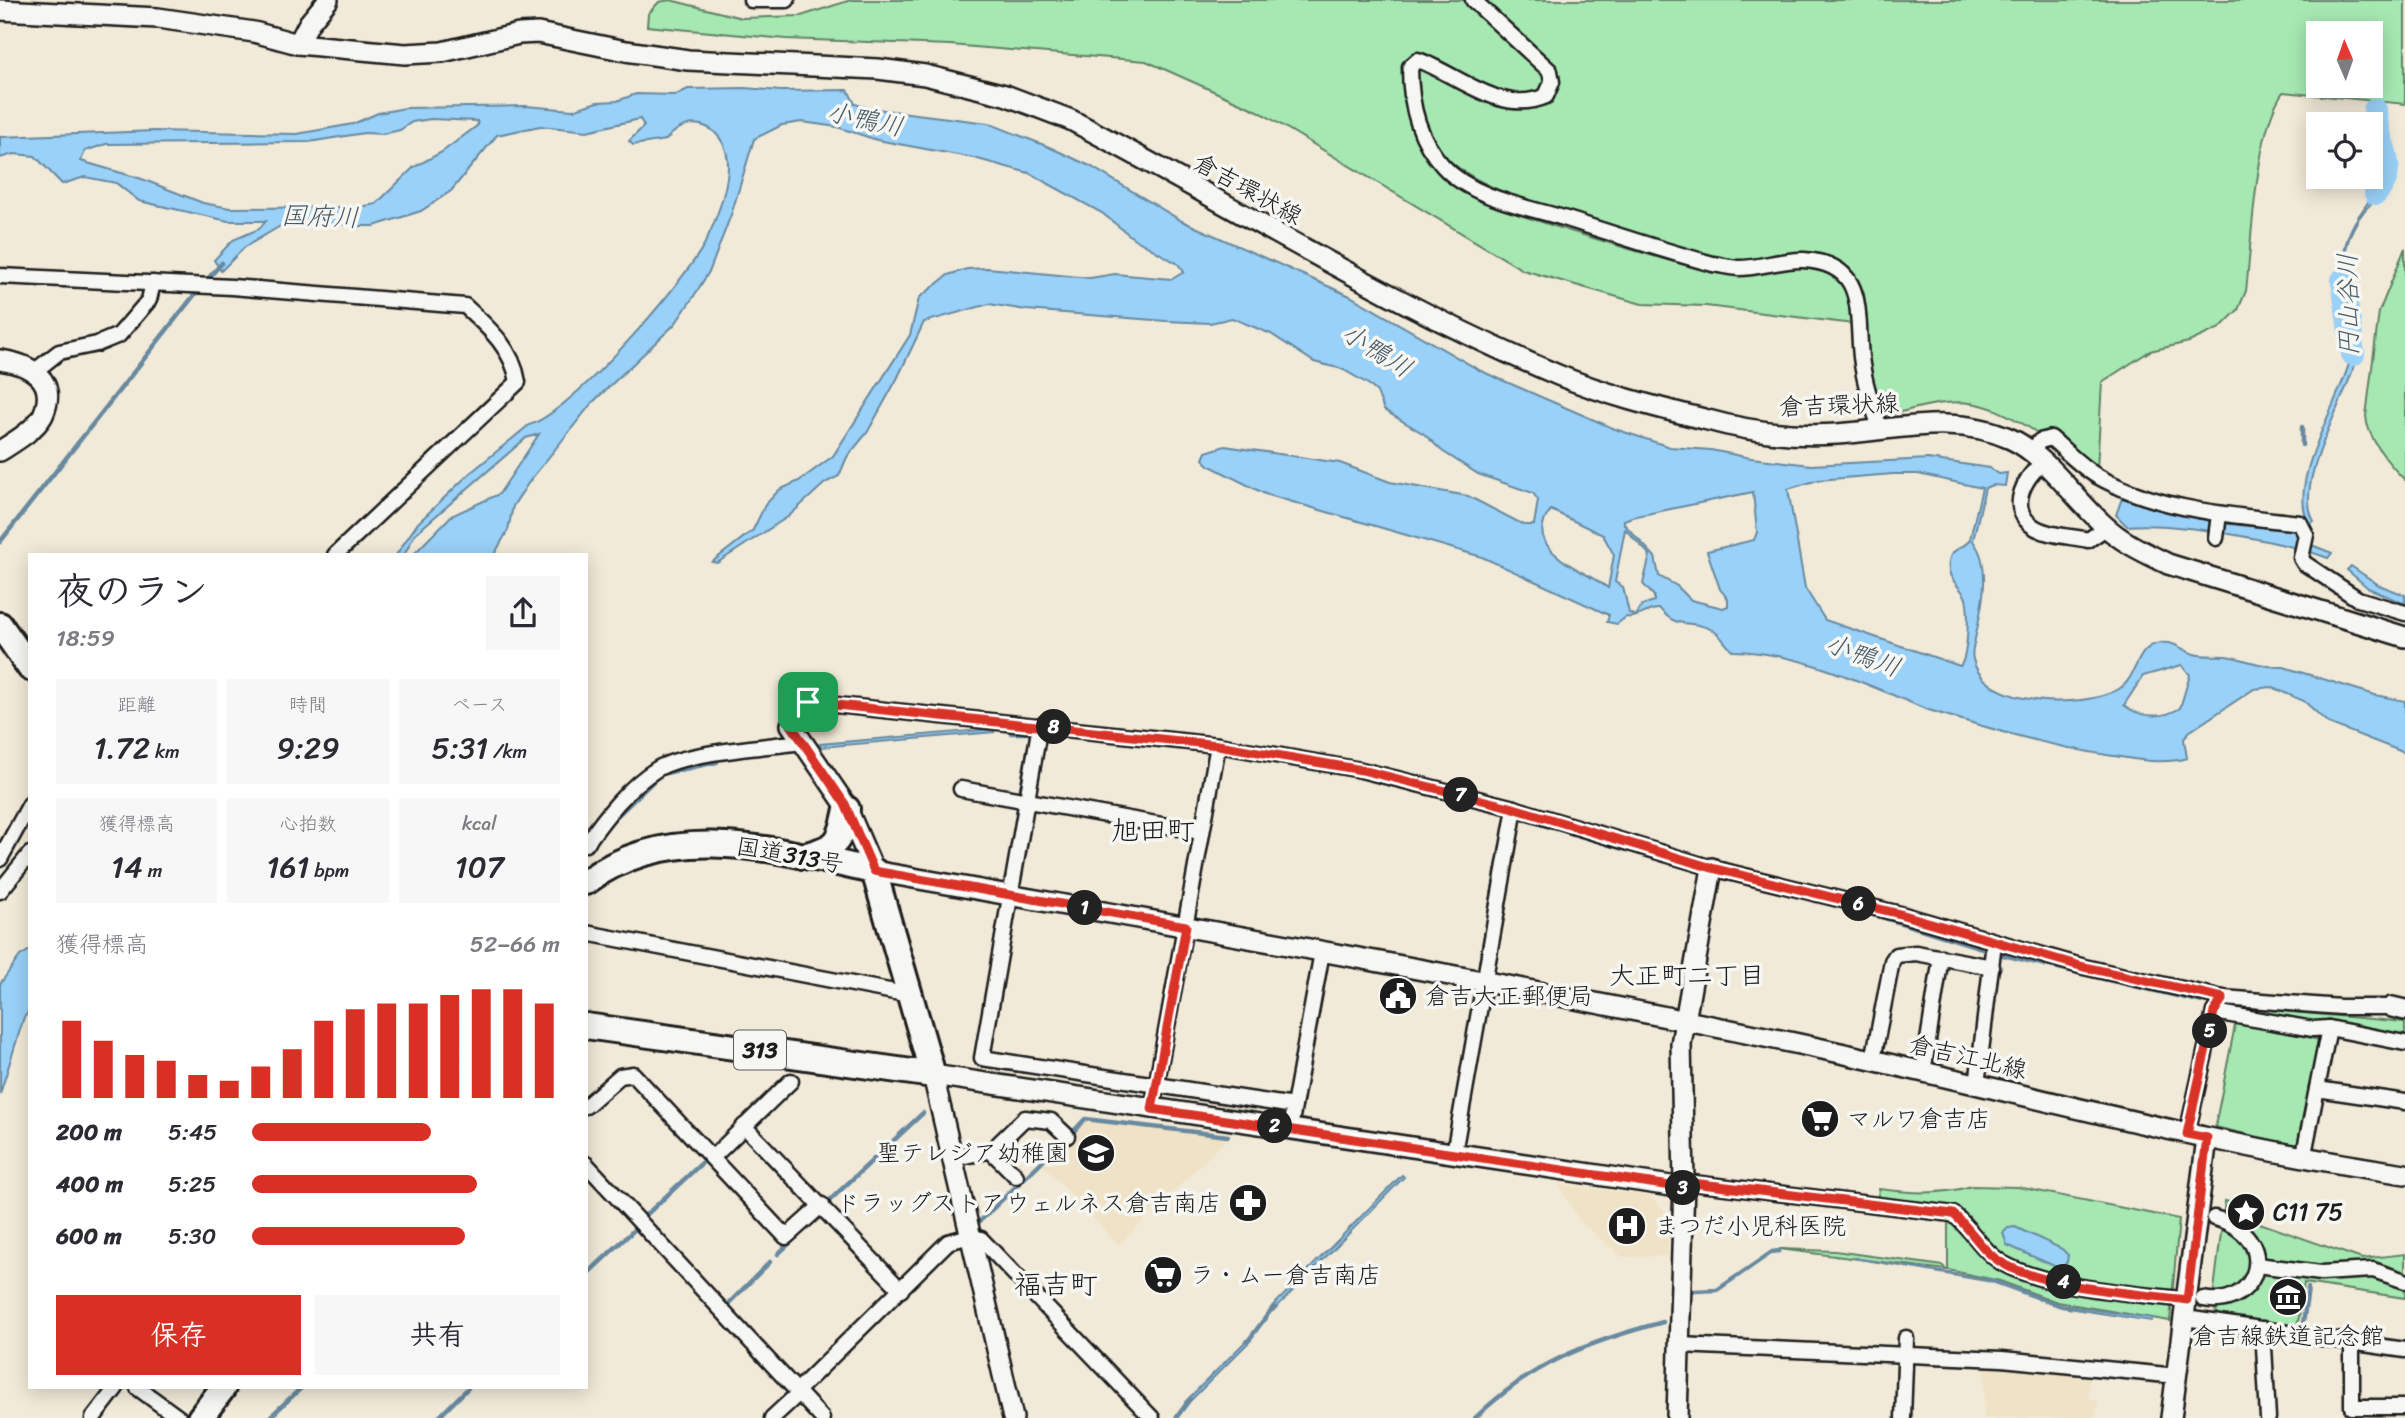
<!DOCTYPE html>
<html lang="ja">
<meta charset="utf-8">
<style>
:root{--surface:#fff;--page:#f7f7f7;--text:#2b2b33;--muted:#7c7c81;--accent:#d93025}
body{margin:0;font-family:Sriracha,"Klee One",sans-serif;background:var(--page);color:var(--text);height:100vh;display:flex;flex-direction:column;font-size:26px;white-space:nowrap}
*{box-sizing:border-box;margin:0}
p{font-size:23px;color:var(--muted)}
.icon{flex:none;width:38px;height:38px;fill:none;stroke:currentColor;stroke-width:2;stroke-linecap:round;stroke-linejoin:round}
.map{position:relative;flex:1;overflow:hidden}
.drawer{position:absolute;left:28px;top:553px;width:560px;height:836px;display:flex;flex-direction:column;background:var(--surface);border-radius:0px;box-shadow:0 4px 18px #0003}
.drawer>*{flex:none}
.needle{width:46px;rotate:358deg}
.buttons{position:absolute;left:2306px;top:21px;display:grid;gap:14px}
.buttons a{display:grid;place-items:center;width:77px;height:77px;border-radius:0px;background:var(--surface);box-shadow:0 4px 18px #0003;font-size:35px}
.pin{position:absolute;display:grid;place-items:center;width:60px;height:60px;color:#fff;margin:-30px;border-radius:14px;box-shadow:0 4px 10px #0006}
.km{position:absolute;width:35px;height:35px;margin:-18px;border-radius:50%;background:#222;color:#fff;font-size:19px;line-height:35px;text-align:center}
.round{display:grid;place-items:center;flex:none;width:74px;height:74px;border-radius:0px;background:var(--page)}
.summary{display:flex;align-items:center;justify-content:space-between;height:119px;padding:0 28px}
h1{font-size:38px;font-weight:600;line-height:52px}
.figures{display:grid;grid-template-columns:repeat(3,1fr);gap:10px;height:119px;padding:7px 28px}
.figures div{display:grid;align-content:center;border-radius:0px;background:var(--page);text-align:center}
.figures b{font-size:30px;font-weight:600}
.figures small{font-size:19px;font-weight:400}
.figures p{font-size:19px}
.chart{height:196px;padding:14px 28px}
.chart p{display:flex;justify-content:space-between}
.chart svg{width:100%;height:126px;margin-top:7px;stroke:var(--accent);stroke-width:6}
.action{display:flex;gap:14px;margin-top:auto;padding:14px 28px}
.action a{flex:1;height:80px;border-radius:0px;background:var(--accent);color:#fff;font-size:28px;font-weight:600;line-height:80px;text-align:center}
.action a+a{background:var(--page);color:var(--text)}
ul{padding:0 28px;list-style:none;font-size:23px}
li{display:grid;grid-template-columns:112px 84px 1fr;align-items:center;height:52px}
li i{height:18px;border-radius:9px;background:var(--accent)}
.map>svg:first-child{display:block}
.built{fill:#efe2c6}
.green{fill:#a6e8b2;stroke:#618267;stroke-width:2;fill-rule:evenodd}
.water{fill:#99d1f8;stroke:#6789a0;stroke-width:2;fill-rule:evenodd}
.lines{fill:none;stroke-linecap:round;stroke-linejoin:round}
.stream{stroke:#6789a0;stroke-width:4.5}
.river{stroke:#99d1f8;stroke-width:24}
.street-casing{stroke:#1c1c1c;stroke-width:19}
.secondary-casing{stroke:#1c1c1c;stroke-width:24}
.highway-casing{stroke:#1c1c1c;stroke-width:30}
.street{stroke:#f6f6f2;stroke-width:14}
.secondary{stroke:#f6f6f2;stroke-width:19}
.highway{stroke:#f6f6f2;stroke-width:24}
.route-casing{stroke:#fff;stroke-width:14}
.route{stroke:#d93025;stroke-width:9}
.labels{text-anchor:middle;stroke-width:7;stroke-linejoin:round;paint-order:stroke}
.shield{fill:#f6f6f2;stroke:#5d5d5c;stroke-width:2}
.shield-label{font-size:23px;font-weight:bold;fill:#1c1c1c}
.street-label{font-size:24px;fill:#1c1c1c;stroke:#f6f6f2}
.poi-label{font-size:24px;fill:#1c1c1c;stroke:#f6f6f2;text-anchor:start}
.water-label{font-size:26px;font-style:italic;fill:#485b69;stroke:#f6f6f2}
.neighbourhood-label{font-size:26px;fill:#1c1c1c;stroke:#f6f6f2}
.quarter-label{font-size:28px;fill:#1c1c1c;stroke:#f6f6f2}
</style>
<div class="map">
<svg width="2405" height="1418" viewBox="0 0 2405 1418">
<rect width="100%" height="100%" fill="#f2ead8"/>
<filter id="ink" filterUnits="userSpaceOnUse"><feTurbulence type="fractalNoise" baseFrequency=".0143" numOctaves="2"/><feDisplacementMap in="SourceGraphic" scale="14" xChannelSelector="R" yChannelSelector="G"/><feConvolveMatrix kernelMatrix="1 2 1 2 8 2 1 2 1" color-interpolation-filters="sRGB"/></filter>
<g filter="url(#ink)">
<g class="built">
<polygon points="1088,1117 1232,1134 1119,1245 1042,1164"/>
<polygon points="1558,1184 1649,1196 1669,1214 1668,1256 1622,1257 1579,1220"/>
<polygon points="1985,1364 2090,1375 2088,1398 2098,1401 2095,1418 1984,1418"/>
</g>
<g class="green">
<path d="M670,0L742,18L801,16L851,0H2405V104L2283,92C2255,131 2252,239 2246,291L2238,310L2220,328L2189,342L2150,351L2102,382L2097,469L2048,432L2039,434C1976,392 1955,398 1885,416L1870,394L1864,293C1838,234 1773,264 1725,260C1690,257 1652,239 1618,228C1552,207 1451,191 1417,121C1413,114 1412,104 1410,96C1411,125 1419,157 1443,176C1478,204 1529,218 1570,231C1618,246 1666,260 1714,273C1748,273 1817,256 1840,283C1849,293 1851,311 1854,324L1706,306L1642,304L1523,270L1258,111L1146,61L950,45L786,39L647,26L648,14L659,2ZM2319,33H2371V86H2319Z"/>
<path d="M2405,248V480C2389,465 2367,437 2366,416L2379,312Z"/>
<polygon points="2247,1008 2405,1022 2405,1039 2323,1021 2300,1023 2246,1011"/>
<polygon points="2236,1020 2319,1040 2298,1146 2215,1127"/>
<path d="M1972,1186L2018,1187L2179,1219L2170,1321L2057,1302L2000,1281L1948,1270V1219L1876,1209L1879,1189C1911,1193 1941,1195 1972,1186Z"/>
<polygon points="2225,1201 2256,1207 2254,1221 2362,1259 2405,1254 2405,1298 2304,1283 2297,1330 2221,1317 2212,1306"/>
<polygon points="1779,1249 1835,1251 1943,1266 1946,1270"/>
</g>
<g class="water">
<path d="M744,88L781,91L848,90L855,104L868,108L988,123L1049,147L1090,166L1182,221L1350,296L1481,371L1615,429L1670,447L1711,450L1751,458L1811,465L1928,459L1990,468L1999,474L2007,473L2005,486L1992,485L1985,488L1973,541C1993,566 1981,610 1975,639C1974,645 1971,653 1973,659C1984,709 2084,709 2119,689C2138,678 2134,647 2160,643C2174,641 2182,650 2194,654C2204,657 2216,655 2226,656C2246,659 2264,668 2284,667L2375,695L2405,701V753L2328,723L2304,701L2271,687L2254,689L2189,732L2184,739L2187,758C2162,765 2132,759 2107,755C2057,747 2011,735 1962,720C1947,715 1931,712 1916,705C1860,681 1796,652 1733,651C1725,645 1722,636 1714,631C1692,618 1677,631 1660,609C1647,608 1640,619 1626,617L1617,624L1607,622L1609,615L1482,557L1265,494L1210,466L1203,459L1206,452L1225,446L1340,463L1390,482L1468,496L1524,525H1534L1538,500L1533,493L1478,474L1442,451L1424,434L1384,410L1377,392L1368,384L1342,369L1314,362L1271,334L1232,318L1210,323L1166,321L1026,310L989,304L924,322L897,379L867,433L847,457L839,476L825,483L789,516L717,563L712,562L753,530L765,505L779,490L799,481L833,456L910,335L919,298L948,275L967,269L988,268L1090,278L1115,274L1172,279L1184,272L1178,264L1133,238L1102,213L1029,173L974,158L877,140L837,127L802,122L782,125L754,139L732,212L710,270L694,296L675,324L592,403L529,482L513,506L508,530L494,555H413L451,516L499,494L539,434L526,438L415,534L404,555H396L418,523L469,474L529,425C571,413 683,284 705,243C716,221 727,191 728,167C729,129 692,108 666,140L633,145L629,141L644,126L640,119L587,131L540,126L497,135L451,191L421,211L374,226H354L294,218L245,247L221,271L214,260L233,240L259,229L266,221H228L139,201L116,183L85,177L62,184L35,156L14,154L0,158V137L154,131L297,134L353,124L378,113L405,108L526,106L573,110L597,102L617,101L636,94L676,95L688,89ZM431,119L477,121L478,125L442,152L414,167L376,204L359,207L230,208L203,203L142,179L81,161L85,151L106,144L309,142L364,133L383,134L400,130L412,122ZM1893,474H1918L1982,488L1970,539C1966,548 1954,547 1950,557C1944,578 1958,583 1965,596C1970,607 1968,658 1960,666L1825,620L1805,588L1788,489L1818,480ZM1753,492L1757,532L1754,540L1707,551L1720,589L1728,599V606L1723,608L1691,600L1677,586L1659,576L1655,557L1624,524V520L1632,517ZM1551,510L1603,535L1614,555L1608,588C1583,569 1519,549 1551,510ZM1625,529L1650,555L1643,584L1654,596V601L1642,605L1636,616L1629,613L1623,587L1615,582ZM2182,665L2190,675L2180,708C2163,719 2140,718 2124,705L2143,676Z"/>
<path d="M2389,166L2385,192C2356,212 2341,243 2345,279C2346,289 2349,304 2346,311C2341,273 2338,243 2362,211C2373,194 2384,184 2389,166Z"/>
<path d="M2348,322H2353C2355,336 2358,351 2354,366C2343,404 2293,486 2314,521L2309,524C2286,482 2339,404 2350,360C2353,348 2350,334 2348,322Z"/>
<path d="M2122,498L2230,524L2291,530L2309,544L2332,553L2328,558C2282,541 2175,521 2127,526L2116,515Z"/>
<polygon points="2351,566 2379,585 2405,595 2405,604 2368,588 2347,570"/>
<polygon points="993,729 994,732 821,747 820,744"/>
<polygon points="1527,818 1692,869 1693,871 1525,821"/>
<polygon points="30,950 30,1011 24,1017 0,1094 0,984 20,956"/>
<polygon points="2003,954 2201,1001 2201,1003 2002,956"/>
<polygon points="1402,1175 1404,1177 1273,1311 1271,1308"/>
<polygon points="2015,1227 2062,1249 2068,1255 2067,1262 2061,1269 2007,1245 2003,1233 2008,1228"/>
<polygon points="1854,1258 1993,1280 2061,1305 2152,1318 2151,1321 2061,1307 1992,1282"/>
<polygon points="1249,1338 1251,1340 1187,1404 1185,1402"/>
</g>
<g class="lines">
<g class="stream">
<polyline points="204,283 222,263"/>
<polyline points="2302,427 2302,445"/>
<polyline points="0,542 199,289"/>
<polyline points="1011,733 1031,733"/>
<polyline points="1021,788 1031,737"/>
<polyline points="613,820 661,774 717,762"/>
<polyline points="1872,914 2008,956"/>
<polyline points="1480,965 1498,863"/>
<polyline points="1072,1133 1085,1119 1228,1136"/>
<polyline points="829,1201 923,1113"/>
<polyline points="646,1215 705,1160"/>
<polyline points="978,1223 1063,1141"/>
<polyline points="778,1254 806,1228"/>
<polyline points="586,1275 634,1230"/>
<polyline points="1694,1291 1717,1290 1772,1252 1779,1251"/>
<polyline points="730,1302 770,1262"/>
<polyline points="2302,1331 2308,1288"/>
<polyline points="1248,1341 1274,1306"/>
<polyline points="269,1418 301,1388"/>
<polyline points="438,1418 468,1388"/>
<polyline points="1176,1418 1190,1399"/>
<path d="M1475,1418C1532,1363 1588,1342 1663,1322"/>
</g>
<g class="river">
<path d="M2375,110C2375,143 2402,164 2376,193"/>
<polyline points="2343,280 2353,354"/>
</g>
<g class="street-casing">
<g id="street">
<polyline points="751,0 787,0"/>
<path d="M1473,0L1550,71L1552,82L1546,96C1501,116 1459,75 1418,60L1410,67C1410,103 1418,139 1443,166C1473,199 1529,207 1570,220C1617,235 1664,251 1713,264C1721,265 1731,268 1739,268C1761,268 1782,259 1804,260C1867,264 1856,311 1861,357C1864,383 1872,405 1881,430"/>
<path d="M0,276L232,287L465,306C489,328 513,349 518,382L335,555"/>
<polyline points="35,371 59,352 97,344 119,335 149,300 153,283"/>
<path d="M2031,452L2040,441L2051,438C2065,450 2080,466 2097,476C2159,511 2231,515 2300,523L2306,535L2301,558L2304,563L2358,599L2405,613"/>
<path d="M2042,463C2026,477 2008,505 2030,524C2044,536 2071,536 2088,540L2106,528"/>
<polyline points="2216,538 2219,514"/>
<polyline points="791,725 795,711 808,702 1218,745 1361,770 1510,807 1712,868 1900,914 2084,967 2223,998 2341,1007 2392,1007"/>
<polyline points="1040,725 982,1058 1294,1106"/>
<polyline points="961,789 1201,832"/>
<path d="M586,844C605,817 628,787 657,769C685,752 766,747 801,742"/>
<polyline points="0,859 30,804"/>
<polyline points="0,891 30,854"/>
<polyline points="586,933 910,995"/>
<polyline points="2223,998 2214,1012 2313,1029 2329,1028 2405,1043"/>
<polyline points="1873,1060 1892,961 1896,955 1916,953 1992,967"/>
<polyline points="1923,1073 1941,957"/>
<polyline points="1977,1085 1994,942"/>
<polyline points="2317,1089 2405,1102"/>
<polyline points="586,1106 620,1076 633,1074 786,1237 822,1205"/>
<polyline points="1152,1109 1218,745"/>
<polyline points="744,1126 901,1290"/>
<polyline points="1290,1128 1322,952"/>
<polyline points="2187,1134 2214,1012"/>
<polyline points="990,1150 1016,1176"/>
<polyline points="1454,1153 1515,808"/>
<polyline points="713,1157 791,1081"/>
<polyline points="952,1159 992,1150 1025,1118 1051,1121 1067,1136"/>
<polyline points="2303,1159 2329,1028"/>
<polyline points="586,1164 822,1418"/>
<path d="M1684,1182L1953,1214C1971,1228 1981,1250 2002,1263C2048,1289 2134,1293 2187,1300"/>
<polyline points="2257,1265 2321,1273 2373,1270 2405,1281"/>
<path d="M2203,1299C2259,1310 2283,1236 2214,1218"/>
<polyline points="2185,1318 2405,1350"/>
<polyline points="2263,1329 2268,1418"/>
<polyline points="2352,1343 2352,1407 2405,1407"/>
<polyline points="1679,1345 2002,1359 2177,1376"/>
<polyline points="138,1388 179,1418"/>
<polyline points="796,1392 948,1242 970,1236 981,1239 1152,1418"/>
<polyline points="93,1418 116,1388"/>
<polyline points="772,1418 798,1394"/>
<polyline points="1903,1418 1906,1338"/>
</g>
</g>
<g class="secondary-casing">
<g id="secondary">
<path d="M0,10L158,18L254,32L298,44L405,54L442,52L519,34L538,33L626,51L688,60L878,69L925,75L1005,95L1071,120C1233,205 1389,304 1558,375C1604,394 1655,407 1704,419C1747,431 1792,437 1837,434C1896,430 1955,413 2011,439C2046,455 2076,501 2105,526C2123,543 2146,553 2168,564L2405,637"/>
<polyline points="298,44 309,23 328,0"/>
<path d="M0,360C29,364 59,379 43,415C35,430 14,442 0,451"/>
<path d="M791,725L845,804L874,871C1183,926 1492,980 1799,1044C2002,1087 2200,1144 2405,1174"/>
<polyline points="2392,1007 2405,1010"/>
<polyline points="1013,1418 933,1075 1684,1188"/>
<polyline points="1677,1418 1684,1182 1681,1044 1712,868"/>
<polyline points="2171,1418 2207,1138"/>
</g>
</g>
<g class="highway-casing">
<g id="highway">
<polyline points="0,625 30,668"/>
<path d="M803,856C837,847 840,844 847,809"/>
<path d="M586,882C671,818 780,851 874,871L933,1075L586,1026"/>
<polyline points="200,1418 223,1388"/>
</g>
</g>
<use href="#street" class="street"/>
<use href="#secondary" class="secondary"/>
<use href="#highway" class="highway"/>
</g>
</g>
<g class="lines" filter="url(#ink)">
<g class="route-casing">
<path id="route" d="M808,702L1218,745L1362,770L1510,807L1712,868L1900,914L2084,967L2223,998L2214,1012L2187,1134L2207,1138L2187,1300C2135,1293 2048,1289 2002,1263C1981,1251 1971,1228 1953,1214L1684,1182V1188L1152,1109L1186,926L874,871L845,804L791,725L795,712Z"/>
</g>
<use href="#route" class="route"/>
</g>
<defs>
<g id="civic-disc" transform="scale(2.0125)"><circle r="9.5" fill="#1c1c1c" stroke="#f6f6f2"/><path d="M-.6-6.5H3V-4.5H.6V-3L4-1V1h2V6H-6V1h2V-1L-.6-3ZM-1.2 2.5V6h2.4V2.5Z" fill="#fff"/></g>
<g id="supermarket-disc" transform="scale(2.0125)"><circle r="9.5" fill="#1c1c1c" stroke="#f6f6f2"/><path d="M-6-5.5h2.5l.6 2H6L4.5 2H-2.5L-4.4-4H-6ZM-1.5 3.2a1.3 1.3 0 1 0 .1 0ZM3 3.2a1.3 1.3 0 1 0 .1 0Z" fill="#fff"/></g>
<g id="school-disc" transform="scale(2.0125)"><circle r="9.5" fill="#1c1c1c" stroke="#f6f6f2"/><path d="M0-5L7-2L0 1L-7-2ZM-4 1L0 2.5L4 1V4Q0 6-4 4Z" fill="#fff"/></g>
<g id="pharmacy-disc" transform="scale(2.0125)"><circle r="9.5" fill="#1c1c1c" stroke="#f6f6f2"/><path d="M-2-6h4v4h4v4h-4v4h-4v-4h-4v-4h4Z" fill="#fff"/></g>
<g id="sight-disc" transform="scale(2.0125)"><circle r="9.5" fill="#1c1c1c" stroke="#f6f6f2"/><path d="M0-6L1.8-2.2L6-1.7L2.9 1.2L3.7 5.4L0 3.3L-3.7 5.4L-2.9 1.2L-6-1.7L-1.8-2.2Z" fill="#fff"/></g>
<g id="hospital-disc" transform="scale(2.0125)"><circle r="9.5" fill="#1c1c1c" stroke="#f6f6f2"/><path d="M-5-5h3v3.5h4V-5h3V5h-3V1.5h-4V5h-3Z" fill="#fff"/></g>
<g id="museum-disc" transform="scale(2.0125)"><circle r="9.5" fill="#1c1c1c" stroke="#f6f6f2"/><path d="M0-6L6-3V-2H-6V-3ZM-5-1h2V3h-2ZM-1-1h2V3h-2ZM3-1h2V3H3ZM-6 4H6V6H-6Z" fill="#fff"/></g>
</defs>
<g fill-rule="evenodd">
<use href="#civic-disc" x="1398" y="996"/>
<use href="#supermarket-disc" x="1820" y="1119"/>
<use href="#school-disc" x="1096" y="1153"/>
<use href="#pharmacy-disc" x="1248" y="1203"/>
<use href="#sight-disc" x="2246" y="1212"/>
<use href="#hospital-disc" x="1627" y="1226"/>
<use href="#supermarket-disc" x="1163" y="1275"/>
<use href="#museum-disc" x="2288" y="1297"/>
</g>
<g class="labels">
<rect class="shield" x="734" y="1030.5" width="52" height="39" rx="5"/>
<g class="shield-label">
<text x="760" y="1058">313</text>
</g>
<g class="street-label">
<text transform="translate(1248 189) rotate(29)" y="8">倉吉環状線</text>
<text transform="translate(1839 405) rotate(-2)" y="8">倉吉環状線</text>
<text transform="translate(790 855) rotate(10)" y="8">国道313号</text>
<text transform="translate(1968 1057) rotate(13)" y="8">倉吉江北線</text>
</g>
<g class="poi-label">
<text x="1425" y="1004">倉吉大正郵便局</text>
<text x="1847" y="1127">マルワ倉吉店</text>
<text x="1069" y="1161" text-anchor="end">聖テレジア幼稚園</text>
<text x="1221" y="1211" text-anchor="end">ドラッグストアウェルネス倉吉南店</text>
<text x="2273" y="1220">C11 75</text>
<text x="1654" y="1234">まつだ小児科医院</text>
<text x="1190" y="1283">ラ・ムー倉吉南店</text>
<text x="2288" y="1344" text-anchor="middle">倉吉線鉄道記念館</text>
</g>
<g class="water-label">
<text transform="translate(865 119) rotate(12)" y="9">小鴨川</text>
<text transform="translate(320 216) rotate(2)" y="9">国府川</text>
<text transform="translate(2348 305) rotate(-91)" y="9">円山谷川</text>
<text transform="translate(1377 350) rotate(32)" y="9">小鴨川</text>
<text transform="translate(1863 655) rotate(20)" y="9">小鴨川</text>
</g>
<g class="neighbourhood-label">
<text x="1687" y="984">大正町二丁目</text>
</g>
<g class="quarter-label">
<text x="1153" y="840">旭田町</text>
<text x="1056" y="1294">福吉町</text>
</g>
</g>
</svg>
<div class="buttons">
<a><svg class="needle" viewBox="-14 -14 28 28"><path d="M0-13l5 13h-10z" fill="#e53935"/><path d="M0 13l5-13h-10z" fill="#7c7c81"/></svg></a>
<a><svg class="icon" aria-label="locate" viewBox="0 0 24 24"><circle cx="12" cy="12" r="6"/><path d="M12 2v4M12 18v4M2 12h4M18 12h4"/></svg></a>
</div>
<div class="pin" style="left:808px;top:702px;background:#1e9e55"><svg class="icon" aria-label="arrive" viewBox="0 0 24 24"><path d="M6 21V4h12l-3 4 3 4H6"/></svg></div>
<b class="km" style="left:1085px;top:908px">1</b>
<b class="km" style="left:1275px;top:1126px">2</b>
<b class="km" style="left:1683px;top:1188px">3</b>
<b class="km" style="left:2064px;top:1282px">4</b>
<b class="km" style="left:2210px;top:1031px">5</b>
<b class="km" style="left:1859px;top:904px">6</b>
<b class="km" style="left:1461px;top:795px">7</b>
<b class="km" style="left:1054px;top:727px">8</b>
<section class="drawer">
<div class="summary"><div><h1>夜のラン</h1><p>18:59</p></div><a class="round"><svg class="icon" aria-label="share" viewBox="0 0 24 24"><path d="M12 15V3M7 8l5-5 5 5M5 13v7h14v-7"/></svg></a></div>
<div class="figures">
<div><p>距離</p><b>1.72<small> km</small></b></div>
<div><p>時間</p><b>9:29</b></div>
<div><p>ペース</p><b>5:31<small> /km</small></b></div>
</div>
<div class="figures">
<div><p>獲得標高</p><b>14<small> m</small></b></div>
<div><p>心拍数</p><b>161<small> bpm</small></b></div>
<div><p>kcal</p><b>107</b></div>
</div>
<div class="chart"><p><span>獲得標高</span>52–66 m</p>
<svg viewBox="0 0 160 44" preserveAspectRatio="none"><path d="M5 44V17M15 44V24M25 44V29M35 44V31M45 44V36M55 44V38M65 44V33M75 44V27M85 44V17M95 44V13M105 44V11M115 44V11M125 44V8M135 44V6M145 44V6M155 44V11"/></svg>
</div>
<ul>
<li><b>200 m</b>5:45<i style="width:58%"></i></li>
<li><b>400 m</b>5:25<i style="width:73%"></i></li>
<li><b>600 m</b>5:30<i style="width:69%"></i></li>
</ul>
<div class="action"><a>保存</a><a>共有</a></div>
</section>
</div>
